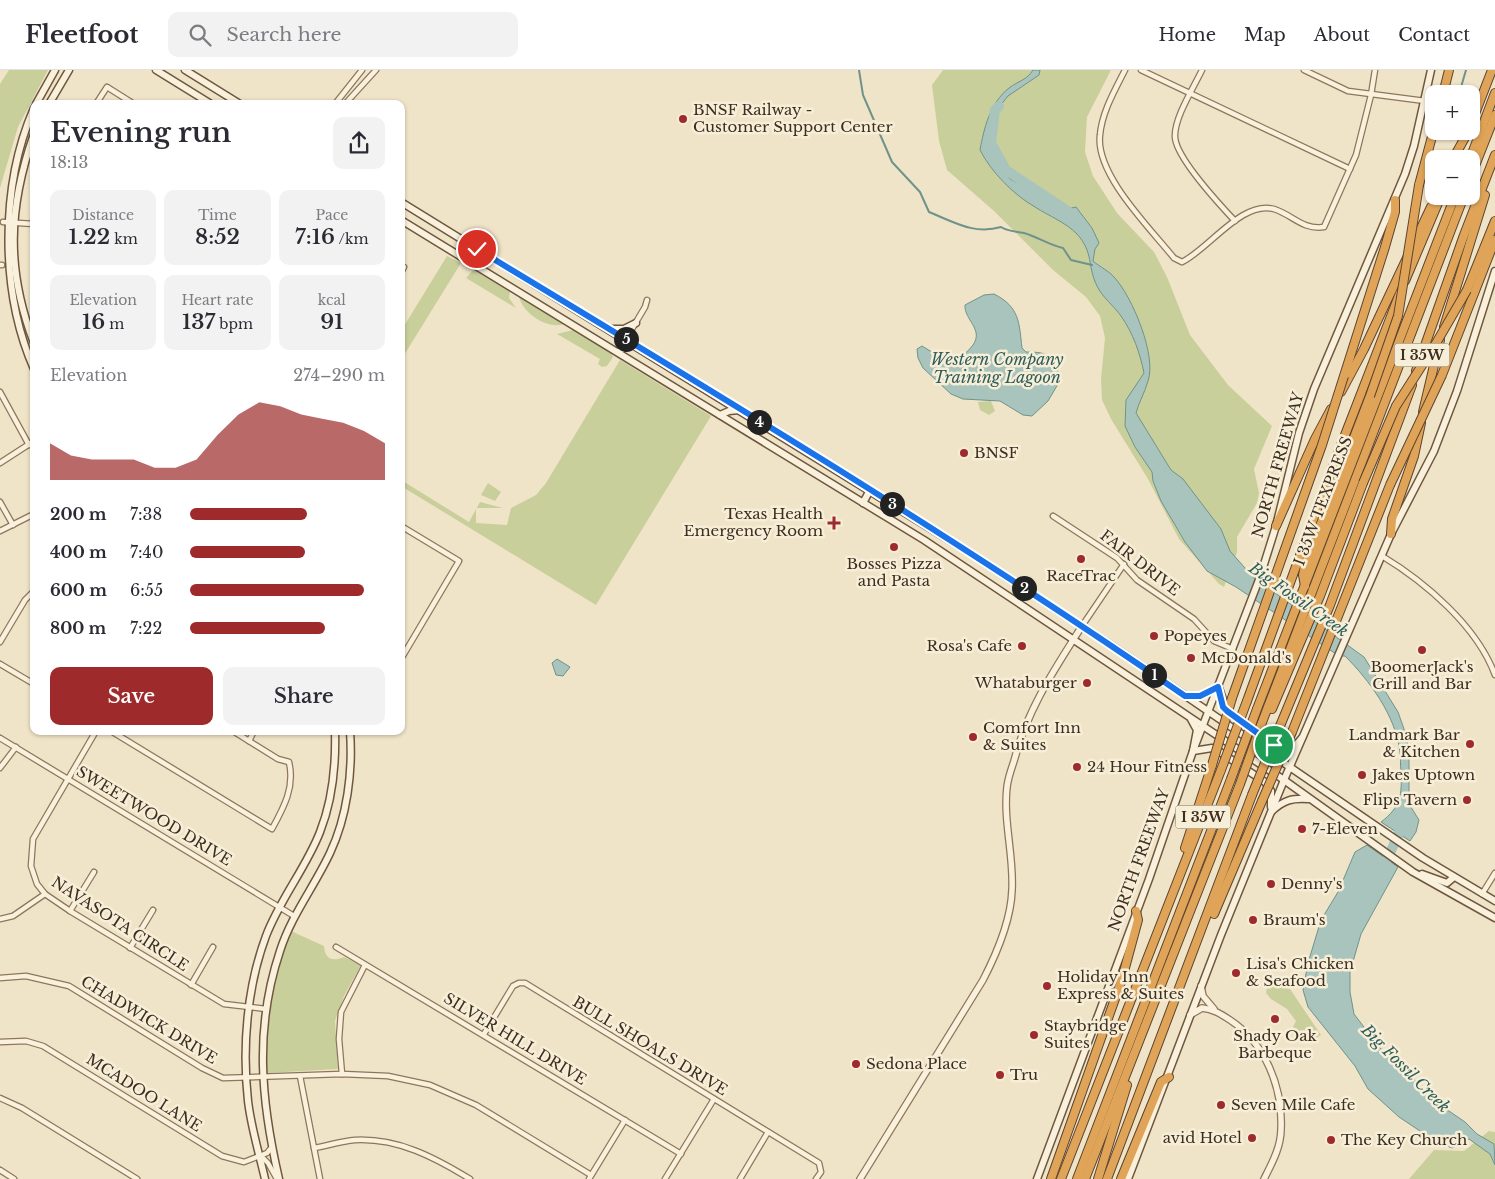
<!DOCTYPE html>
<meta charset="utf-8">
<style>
:root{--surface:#fff;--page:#f2f2f3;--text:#2b2b33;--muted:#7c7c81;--line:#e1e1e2;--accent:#9e2a2b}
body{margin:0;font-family:"Libre Baskerville",serif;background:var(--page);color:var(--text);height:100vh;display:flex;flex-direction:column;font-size:19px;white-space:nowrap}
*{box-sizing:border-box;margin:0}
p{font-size:16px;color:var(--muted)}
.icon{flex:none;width:28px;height:28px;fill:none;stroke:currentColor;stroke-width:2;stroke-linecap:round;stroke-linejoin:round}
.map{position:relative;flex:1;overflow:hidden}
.panel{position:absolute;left:30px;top:30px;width:375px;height:635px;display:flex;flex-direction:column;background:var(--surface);border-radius:10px;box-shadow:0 1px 4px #0004}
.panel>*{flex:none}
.fabs{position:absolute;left:1425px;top:15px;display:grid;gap:10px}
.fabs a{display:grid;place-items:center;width:55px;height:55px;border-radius:10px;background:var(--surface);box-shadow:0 1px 4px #0004;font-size:25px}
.pin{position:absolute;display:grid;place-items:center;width:42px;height:42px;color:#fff;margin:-21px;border:2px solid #fff;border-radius:50%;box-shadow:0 1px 5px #0007}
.km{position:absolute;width:25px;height:25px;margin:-12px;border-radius:50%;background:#222;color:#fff;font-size:14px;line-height:25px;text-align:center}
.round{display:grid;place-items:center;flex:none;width:52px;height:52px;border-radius:10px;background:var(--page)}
.headline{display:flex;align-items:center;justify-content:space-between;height:85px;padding:0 20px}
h1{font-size:28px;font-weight:600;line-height:38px}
.stats{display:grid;grid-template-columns:repeat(3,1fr);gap:8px;height:85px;padding:5px 20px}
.stats div{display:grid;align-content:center;border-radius:10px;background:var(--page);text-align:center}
.stats b{font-size:21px;font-weight:600}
.stats small{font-size:14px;font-weight:400}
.stats p{font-size:14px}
.chart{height:140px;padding:10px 20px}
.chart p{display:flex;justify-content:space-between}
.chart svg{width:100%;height:90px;margin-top:5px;fill:var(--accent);opacity:.7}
.action{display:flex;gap:10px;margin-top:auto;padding:10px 20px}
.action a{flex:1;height:58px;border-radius:10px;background:var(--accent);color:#fff;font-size:20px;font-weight:600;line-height:58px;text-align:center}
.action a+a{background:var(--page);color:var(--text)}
ul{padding:0 20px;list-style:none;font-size:16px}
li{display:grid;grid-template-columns:80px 60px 1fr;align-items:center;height:38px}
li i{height:12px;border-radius:6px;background:var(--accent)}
header{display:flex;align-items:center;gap:30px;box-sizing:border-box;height:70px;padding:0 25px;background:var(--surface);border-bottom:1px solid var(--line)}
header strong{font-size:24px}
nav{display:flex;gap:28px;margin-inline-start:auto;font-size:18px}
.search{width:350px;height:45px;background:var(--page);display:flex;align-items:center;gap:12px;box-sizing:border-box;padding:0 18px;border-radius:10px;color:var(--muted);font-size:19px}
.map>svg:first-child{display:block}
.green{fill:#c9cf9b}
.water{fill:#a9c4bc;stroke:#6f938a}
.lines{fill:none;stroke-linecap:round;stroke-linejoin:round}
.stream{stroke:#6f938a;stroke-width:2}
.river{stroke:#a9c4bc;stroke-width:10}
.minor-casing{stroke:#8d765c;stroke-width:7}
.tertiary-casing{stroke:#8d765c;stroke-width:8}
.secondary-casing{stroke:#6f573f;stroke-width:9}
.motorway-casing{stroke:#5b4430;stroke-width:10}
.minor{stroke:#faf1dc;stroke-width:4.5}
.tertiary{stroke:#faf1dc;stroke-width:5.5}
.secondary{stroke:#faf1dc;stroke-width:6}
.motorway{stroke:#e0a458;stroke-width:8}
.motorway-bridge-casing{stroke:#5b4430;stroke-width:10;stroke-linecap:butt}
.motorway-bridge{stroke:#e0a458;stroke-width:8}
.route-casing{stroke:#fff;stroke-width:10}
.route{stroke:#1a73e8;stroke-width:6}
.poi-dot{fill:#9e2a2b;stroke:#f7eed8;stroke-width:2}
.labels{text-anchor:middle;stroke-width:5;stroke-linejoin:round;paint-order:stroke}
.shield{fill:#f7eed8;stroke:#756857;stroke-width:1}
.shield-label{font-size:14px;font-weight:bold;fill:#3d2e20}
.poi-label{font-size:15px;fill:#3d2e20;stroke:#f7eed8;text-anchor:start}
.street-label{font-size:15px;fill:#3d2e20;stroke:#f7eed8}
.water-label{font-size:16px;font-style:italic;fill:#2f5d5a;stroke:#f7eed8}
</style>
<header>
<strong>Fleetfoot</strong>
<div class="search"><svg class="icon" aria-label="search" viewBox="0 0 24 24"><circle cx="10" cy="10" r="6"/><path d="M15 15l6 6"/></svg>Search here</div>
<nav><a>Home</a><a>Map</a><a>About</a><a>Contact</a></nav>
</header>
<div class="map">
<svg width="1495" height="1109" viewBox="0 0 1495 1109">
<rect width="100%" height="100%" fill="#f0e4c8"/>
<g class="green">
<polygon points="9,0 48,0 18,57 0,118 0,14"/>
<polygon points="943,0 1111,0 1087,47 1085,82 1093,106 1117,143 1154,182 1167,207 1190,265 1228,315 1272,356 1254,399 1259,423 1257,433 1237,467 1237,482 1224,517 1219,514 1179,469 1148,409 1111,349 1102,330 1101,309 1105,268 1100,246 1086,227 1053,200 994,141 947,100 939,71 932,15"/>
<polygon points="447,186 461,193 401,290 401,261"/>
<polygon points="474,199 510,221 509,228 516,238 466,208"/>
<path d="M519,227L564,254C547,260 523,243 519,227Z"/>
<polygon points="573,260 611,283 613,287 607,296 602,297 598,294 600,289 557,264"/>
<polygon points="620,290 711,346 596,535 401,416 401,410 469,452 480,432 503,438 476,438 476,453 507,455 511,438 536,425 546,413"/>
<polygon points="991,331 995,341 989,345 980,340 978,332"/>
<polygon points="488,413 501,422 495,431 481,425"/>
<path d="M291,861L324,876C325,889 332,892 344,887L361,895L344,926L335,951L338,999L267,1003C266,951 274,910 291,861Z"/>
<polygon points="1268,911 1290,919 1321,965 1315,969 1307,960 1295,961 1293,957 1296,951 1287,939 1271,929 1266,923"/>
<polygon points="1489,1061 1495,1062 1495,1109 1409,1109 1434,1080 1464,1081"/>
</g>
<g class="water">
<path d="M1033,0H1040L1039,5L1008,26L1000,36L990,54V74L997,92L1010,109L1067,139L1076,137L1092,158L1099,173L1095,179L1093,191C1100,197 1109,201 1114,207C1132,226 1157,286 1148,311C1145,322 1139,332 1136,343L1171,400L1183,409L1221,459L1230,481L1253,507L1364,587L1398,642L1404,659L1409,680V734L1419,750L1416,762L1410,771L1381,752C1401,737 1402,725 1401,701C1400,695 1401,688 1400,682C1396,646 1369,610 1345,586H1339L1236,517L1207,501L1185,472L1161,431L1153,411L1152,402L1135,377L1125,356L1126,330L1144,303C1140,283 1133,263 1121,246C1114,236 1102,227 1097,216C1087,196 1094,183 1077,164C1065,152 1049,146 1035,137C1014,125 991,102 980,80C984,58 990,33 1009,18C1018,11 1027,10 1033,0Z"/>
<path d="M994,224C1020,237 1019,253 1022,278L1026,282C1051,282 1052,286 1061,309L1048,331L1032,346L1023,345L1000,331L963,329L951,324L923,298L918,288L917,279L922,276L950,293H957C961,286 969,281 973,275C984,259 964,250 965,235L984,225Z"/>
<polygon points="557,589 570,597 563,606 556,605 552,593"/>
<polygon points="1367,775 1398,797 1361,864 1350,902 1350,922 1354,944 1380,978 1404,997 1430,1028 1465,1052 1477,1064 1494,1074 1495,1095 1490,1084 1469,1069 1452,1078 1435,1071 1399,1047 1368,1019 1355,996 1308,937 1303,920 1308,893 1321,850 1338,822 1355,782"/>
</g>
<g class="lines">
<g class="stream">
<path d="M859,0L863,25L892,92L920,122L929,142C954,152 974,165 1001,157C1009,162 1015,161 1024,163C1038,167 1049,175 1063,178L1071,190L1092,195"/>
<polyline points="1459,24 1466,0"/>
</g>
<g class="river">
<polyline points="999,36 995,40 991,73 1006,100 1069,142"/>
<polyline points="1385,794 1404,752"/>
</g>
<g class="minor-casing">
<g id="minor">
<path d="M1125,0C1115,20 1102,42 1100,65C1095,104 1150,158 1174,188L1182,192C1209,179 1242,130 1274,139C1293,145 1302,160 1324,157L1356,85L1371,25L1375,0"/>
<polyline points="1141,0 1350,99"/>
<path d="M1202,0C1194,17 1174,48 1175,67C1176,88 1220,135 1235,151"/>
<polyline points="1304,0 1348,21 1425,31"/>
<polyline points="96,34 107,17 134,34"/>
<polyline points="335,34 362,0"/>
<polyline points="345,34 376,0"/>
<polyline points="3,152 34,154"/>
<polyline points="0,195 2,195"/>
<polyline points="401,196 404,197 401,203"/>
<polyline points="631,273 629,264 645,237 647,230"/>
<polyline points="0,322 29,375"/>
<polyline points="0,393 34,371"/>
<polyline points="0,432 13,455"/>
<polyline points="1053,446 1117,488 1137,510 1194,549 1214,571 1233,579"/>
<polyline points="401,456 459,491 401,589"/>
<polyline points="0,461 34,444"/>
<path d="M1382,486C1425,512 1477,556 1495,605"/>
<polyline points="1082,556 1124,494"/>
<polyline points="0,572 25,530 34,521"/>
<polyline points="0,594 34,614"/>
<polyline points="96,661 33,769 31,796 37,814 45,824 70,841 224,934 266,939"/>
<path d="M111,661L272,759C284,737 295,717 289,692L278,689L233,661"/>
<polyline points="0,668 294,846"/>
<polyline points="249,671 254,661"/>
<polyline points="0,698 16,677"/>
<polyline points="1482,824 1495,803"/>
<polyline points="70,841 94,802"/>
<polyline points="0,849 13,846 45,824"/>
<polyline points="336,877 681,1084"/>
<polyline points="130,878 153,840"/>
<polyline points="0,908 26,906 69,916 202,998 223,1008 342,1004 388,1006 430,1015 476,1035 591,1105"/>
<polyline points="191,915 213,877"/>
<polyline points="484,964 513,916 519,913 525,913 819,1093 821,1102 816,1109"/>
<polyline points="0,972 26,971 43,976 222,1086 244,1092 267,1083 272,1077"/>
<polyline points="342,1004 339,969 341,942 365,895"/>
<polyline points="300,1006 320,1109"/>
<polyline points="0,1028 22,1038 137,1109"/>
<path d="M314,1078C327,1076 341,1071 355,1070C398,1068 434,1087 470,1109"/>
<polyline points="260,1085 268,1093 277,1109"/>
<polyline points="0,1100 14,1109"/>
<polyline points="589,1109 625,1050"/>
<polyline points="665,1109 714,1029"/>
<polyline points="740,1109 768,1062"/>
</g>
</g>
<g class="tertiary-casing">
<g id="tertiary">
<polyline points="1201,916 1203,926 1214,939"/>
<path d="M1190,945L1202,938C1213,939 1221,944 1230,950C1265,973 1283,1017 1281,1059C1281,1077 1272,1093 1264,1109"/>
<path d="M860,1109L983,910C997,883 1011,851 1012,820C1014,786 1003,751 1007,717C1008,708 1011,700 1014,691C1027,640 1054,600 1082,556"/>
</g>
</g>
<g class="secondary-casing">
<g id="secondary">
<polyline points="156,0 211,34"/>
<polyline points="185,0 240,34"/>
<polyline points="36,34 55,0"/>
<polyline points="49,34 69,0"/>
<path d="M34,38C0,116 0,222 34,299"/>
<path d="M34,64C8,138 6,200 34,273"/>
<polyline points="401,132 970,483 1114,577 1423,788 1495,831"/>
<polyline points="401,150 924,470 1284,710 1413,802 1495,848"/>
<polyline points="469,191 477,179"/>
<polyline points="611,259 624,259 636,253"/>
<polyline points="618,282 631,273"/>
<polyline points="720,345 729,341 739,340"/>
<polyline points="863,433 870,420"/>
<polyline points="1219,618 1227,641 1274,675 1290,678 1295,676 1302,668"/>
<polyline points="1185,626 1200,626 1218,617"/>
<polyline points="1191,649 1197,660 1193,681 1212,678 1217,680 1265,712 1271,721 1271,737"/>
<path d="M1272,741C1284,730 1292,728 1308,729"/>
<polyline points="1422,804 1447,813 1454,807"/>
<path d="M265,1109C259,1083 251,1057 248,1031C242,977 247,917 266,866C280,829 306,798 320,762C333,729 336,696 335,661"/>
<path d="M279,1109C261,1031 254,959 280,881C291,846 314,817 330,783C347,747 353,702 350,661"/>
<polyline points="1037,1109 1149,809 1193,681 1260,507 1276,456 1299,363 1314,319 1405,104 1414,76 1431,0"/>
<polyline points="1128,1109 1221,865 1284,710 1391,464 1434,381 1457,321 1495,201"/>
</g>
</g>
<g class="motorway-casing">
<g id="motorway">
<polyline points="1443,24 1449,0"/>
<polyline points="1471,54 1492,0"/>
<polyline points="1453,89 1468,62"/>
<polyline points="1470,89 1495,23"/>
<polyline points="1471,106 1495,45"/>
<polyline points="1419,115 1434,59"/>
<polyline points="1405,211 1441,126"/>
<polyline points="1467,220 1495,151"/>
<polyline points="1444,257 1485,125"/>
<polyline points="1416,301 1464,165 1495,85"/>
<polyline points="1442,305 1495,170"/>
<polyline points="1344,306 1385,177 1395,142 1395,130"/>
<polyline points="1341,322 1364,279 1431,137"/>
<polyline points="1423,342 1440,270"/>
<polyline points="1276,456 1315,369 1331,339"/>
<polyline points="1391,464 1392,449 1414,386 1421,353"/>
<polyline points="1305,516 1303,505 1305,495 1370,326"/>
<polyline points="1232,628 1322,375"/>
<polyline points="1247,631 1326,414 1400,223"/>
<polyline points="1257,639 1455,126"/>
<polyline points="1272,639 1320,526 1363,413"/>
<polyline points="1261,655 1464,126"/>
<polyline points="1280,656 1330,535 1412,315"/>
<polyline points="1292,662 1390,415"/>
<polyline points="1185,778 1212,695"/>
<polyline points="1214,844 1262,731"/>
<polyline points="1051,1109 1122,909 1138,850 1136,841"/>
<polyline points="1061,1109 1221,700"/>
<polyline points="1077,1109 1231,709"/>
<polyline points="1085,1109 1240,714"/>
<polyline points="1098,1109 1127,1015"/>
<polyline points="1107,1109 1252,725"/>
<polyline points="1121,1109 1161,1012 1169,1007"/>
</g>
</g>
<use href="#minor" class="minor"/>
<use href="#tertiary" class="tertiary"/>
<use href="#secondary" class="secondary"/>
<use href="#motorway" class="motorway"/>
<g class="motorway-bridge-casing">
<g id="motorway-bridge">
<polyline points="1370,326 1398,246 1419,115"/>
<polyline points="1322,375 1344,306"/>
<polyline points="1363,413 1396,336 1435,275 1467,220"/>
<polyline points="1390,415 1442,305"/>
<polyline points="1212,695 1232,628"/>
<polyline points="1221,700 1247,631"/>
<polyline points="1231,709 1257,639"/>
<polyline points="1240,714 1261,655"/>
<polyline points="1252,725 1280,656"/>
<polyline points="1262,731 1292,662"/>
</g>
</g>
<use href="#motorway-bridge" class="motorway-bridge"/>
</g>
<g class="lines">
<g class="route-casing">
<path id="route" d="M477,179C716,323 956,468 1185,626H1200L1218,617L1223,637L1227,641L1274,675"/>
</g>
<use href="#route" class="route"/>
</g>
<g class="poi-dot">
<circle cx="683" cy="49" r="5"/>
<circle cx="964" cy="383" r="5"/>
<path d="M831.5 445.5h5v5h5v5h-5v5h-5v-5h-5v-5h5z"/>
<circle cx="894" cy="477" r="5"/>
<circle cx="1081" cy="489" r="5"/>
<circle cx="1154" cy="566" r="5"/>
<circle cx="1022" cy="576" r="5"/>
<circle cx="1422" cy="580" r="5"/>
<circle cx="1191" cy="588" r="5"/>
<circle cx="1087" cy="613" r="5"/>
<circle cx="973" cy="667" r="5"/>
<circle cx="1470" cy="674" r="5"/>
<circle cx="1077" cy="697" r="5"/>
<circle cx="1362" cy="705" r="5"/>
<circle cx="1467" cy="730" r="5"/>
<circle cx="1302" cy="759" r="5"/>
<circle cx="1271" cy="814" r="5"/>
<circle cx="1253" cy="850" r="5"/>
<circle cx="1236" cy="903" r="5"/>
<circle cx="1047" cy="916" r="5"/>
<circle cx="1275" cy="949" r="5"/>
<circle cx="1034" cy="965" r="5"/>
<circle cx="856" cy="994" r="5"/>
<circle cx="1000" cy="1005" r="5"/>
<circle cx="1221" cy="1035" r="5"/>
<circle cx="1252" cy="1068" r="5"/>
<circle cx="1331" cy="1070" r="5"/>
</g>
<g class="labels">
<g class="shield">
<rect x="1394.5" y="273.5" width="55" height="23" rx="4"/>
<rect x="1175.5" y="735.5" width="55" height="23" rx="4"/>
</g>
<g class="shield-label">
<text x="1422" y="290">I 35W</text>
<text x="1203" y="752">I 35W</text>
</g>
<g class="poi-label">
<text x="693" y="45">BNSF Railway -<tspan x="693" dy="17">Customer Support Center</tspan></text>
<text x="974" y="388">BNSF</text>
<text x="823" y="449" text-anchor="end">Texas Health<tspan x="823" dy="17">Emergency Room</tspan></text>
<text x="894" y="499" text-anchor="middle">Bosses Pizza<tspan x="894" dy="17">and Pasta</tspan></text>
<text x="1081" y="511" text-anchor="middle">RaceTrac</text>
<text x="1164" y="571">Popeyes</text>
<text x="1012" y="581" text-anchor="end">Rosa's Cafe</text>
<text x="1201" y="593">McDonald's</text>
<text x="1422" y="602" text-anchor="middle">BoomerJack's<tspan x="1422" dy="17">Grill and Bar</tspan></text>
<text x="1077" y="618" text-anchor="end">Whataburger</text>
<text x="983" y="663">Comfort Inn<tspan x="983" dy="17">&amp; Suites</tspan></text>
<text x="1460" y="670" text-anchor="end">Landmark Bar<tspan x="1460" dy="17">&amp; Kitchen</tspan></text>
<text x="1087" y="702">24 Hour Fitness</text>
<text x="1372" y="710">Jakes Uptown</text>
<text x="1457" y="735" text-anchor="end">Flips Tavern</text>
<text x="1312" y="764">7-Eleven</text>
<text x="1281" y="819">Denny's</text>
<text x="1263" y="855">Braum's</text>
<text x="1246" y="899">Lisa's Chicken<tspan x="1246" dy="17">&amp; Seafood</tspan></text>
<text x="1057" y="912">Holiday Inn<tspan x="1057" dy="17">Express &amp; Suites</tspan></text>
<text x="1044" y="961">Staybridge<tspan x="1044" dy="17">Suites</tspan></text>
<text x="1275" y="971" text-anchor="middle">Shady Oak<tspan x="1275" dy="17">Barbeque</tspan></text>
<text x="866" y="999">Sedona Place</text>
<text x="1010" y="1010">Tru</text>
<text x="1231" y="1040">Seven Mile Cafe</text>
<text x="1242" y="1073" text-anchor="end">avid Hotel</text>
<text x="1341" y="1075">The Key Church</text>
</g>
<g class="street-label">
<text transform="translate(1278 395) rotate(-74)" y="5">NORTH FREEWAY</text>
<text transform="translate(1323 431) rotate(-69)" y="5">I 35W TEXPRESS</text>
<text transform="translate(1140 493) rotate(38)" y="5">FAIR DRIVE</text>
<text transform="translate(154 746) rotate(31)" y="5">SWEETWOOD DRIVE</text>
<text transform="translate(1139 790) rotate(-70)" y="5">NORTH FREEWAY</text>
<text transform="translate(120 854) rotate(33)" y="5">NAVASOTA CIRCLE</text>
<text transform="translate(149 950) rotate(31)" y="5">CHADWICK DRIVE</text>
<text transform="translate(515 969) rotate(31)" y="5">SILVER HILL DRIVE</text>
<text transform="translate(650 976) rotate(31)" y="5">BULL SHOALS DRIVE</text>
<text transform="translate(144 1023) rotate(32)" y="5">MCADOO LANE</text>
</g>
<g class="water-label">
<text x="997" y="295">Western Company<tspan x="997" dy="18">Training Lagoon</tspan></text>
<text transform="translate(1299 529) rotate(35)" y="6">Big Fossil Creek</text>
<text transform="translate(1406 998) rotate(45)" y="6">Big Fossil Creek</text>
</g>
</g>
</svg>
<div class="fabs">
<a>+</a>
<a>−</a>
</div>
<div class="pin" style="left:1274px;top:675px;background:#1e9e55"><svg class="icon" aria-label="arrive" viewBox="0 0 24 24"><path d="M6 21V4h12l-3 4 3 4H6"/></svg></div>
<div class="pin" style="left:477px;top:179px;background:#d93025"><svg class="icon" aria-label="check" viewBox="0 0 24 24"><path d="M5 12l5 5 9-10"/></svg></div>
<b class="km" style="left:1154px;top:605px">1</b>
<b class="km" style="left:1024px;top:518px">2</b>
<b class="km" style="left:892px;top:434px">3</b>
<b class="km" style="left:759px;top:352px">4</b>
<b class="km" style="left:626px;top:269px">5</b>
<section class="panel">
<div class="headline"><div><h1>Evening run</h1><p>18:13</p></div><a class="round"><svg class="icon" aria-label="share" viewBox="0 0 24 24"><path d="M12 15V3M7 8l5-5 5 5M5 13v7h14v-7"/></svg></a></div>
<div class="stats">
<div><p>Distance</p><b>1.22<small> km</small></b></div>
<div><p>Time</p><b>8:52</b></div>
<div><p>Pace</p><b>7:16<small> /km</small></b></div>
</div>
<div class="stats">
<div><p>Elevation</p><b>16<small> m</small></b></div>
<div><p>Heart rate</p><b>137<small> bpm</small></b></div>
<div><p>kcal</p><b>91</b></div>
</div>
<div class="chart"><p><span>Elevation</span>274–290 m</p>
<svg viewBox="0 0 160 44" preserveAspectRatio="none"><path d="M0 44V26L10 32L20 34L30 34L40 34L50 38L60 38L70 34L80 22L90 12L100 6L110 8L120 12L130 14L140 16L150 20L160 26V44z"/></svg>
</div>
<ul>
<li><b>200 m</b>7:38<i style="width:60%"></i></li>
<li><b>400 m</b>7:40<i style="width:59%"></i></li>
<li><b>600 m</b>6:55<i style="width:89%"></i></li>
<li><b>800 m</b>7:22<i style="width:69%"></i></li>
</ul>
<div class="action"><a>Save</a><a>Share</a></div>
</section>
</div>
